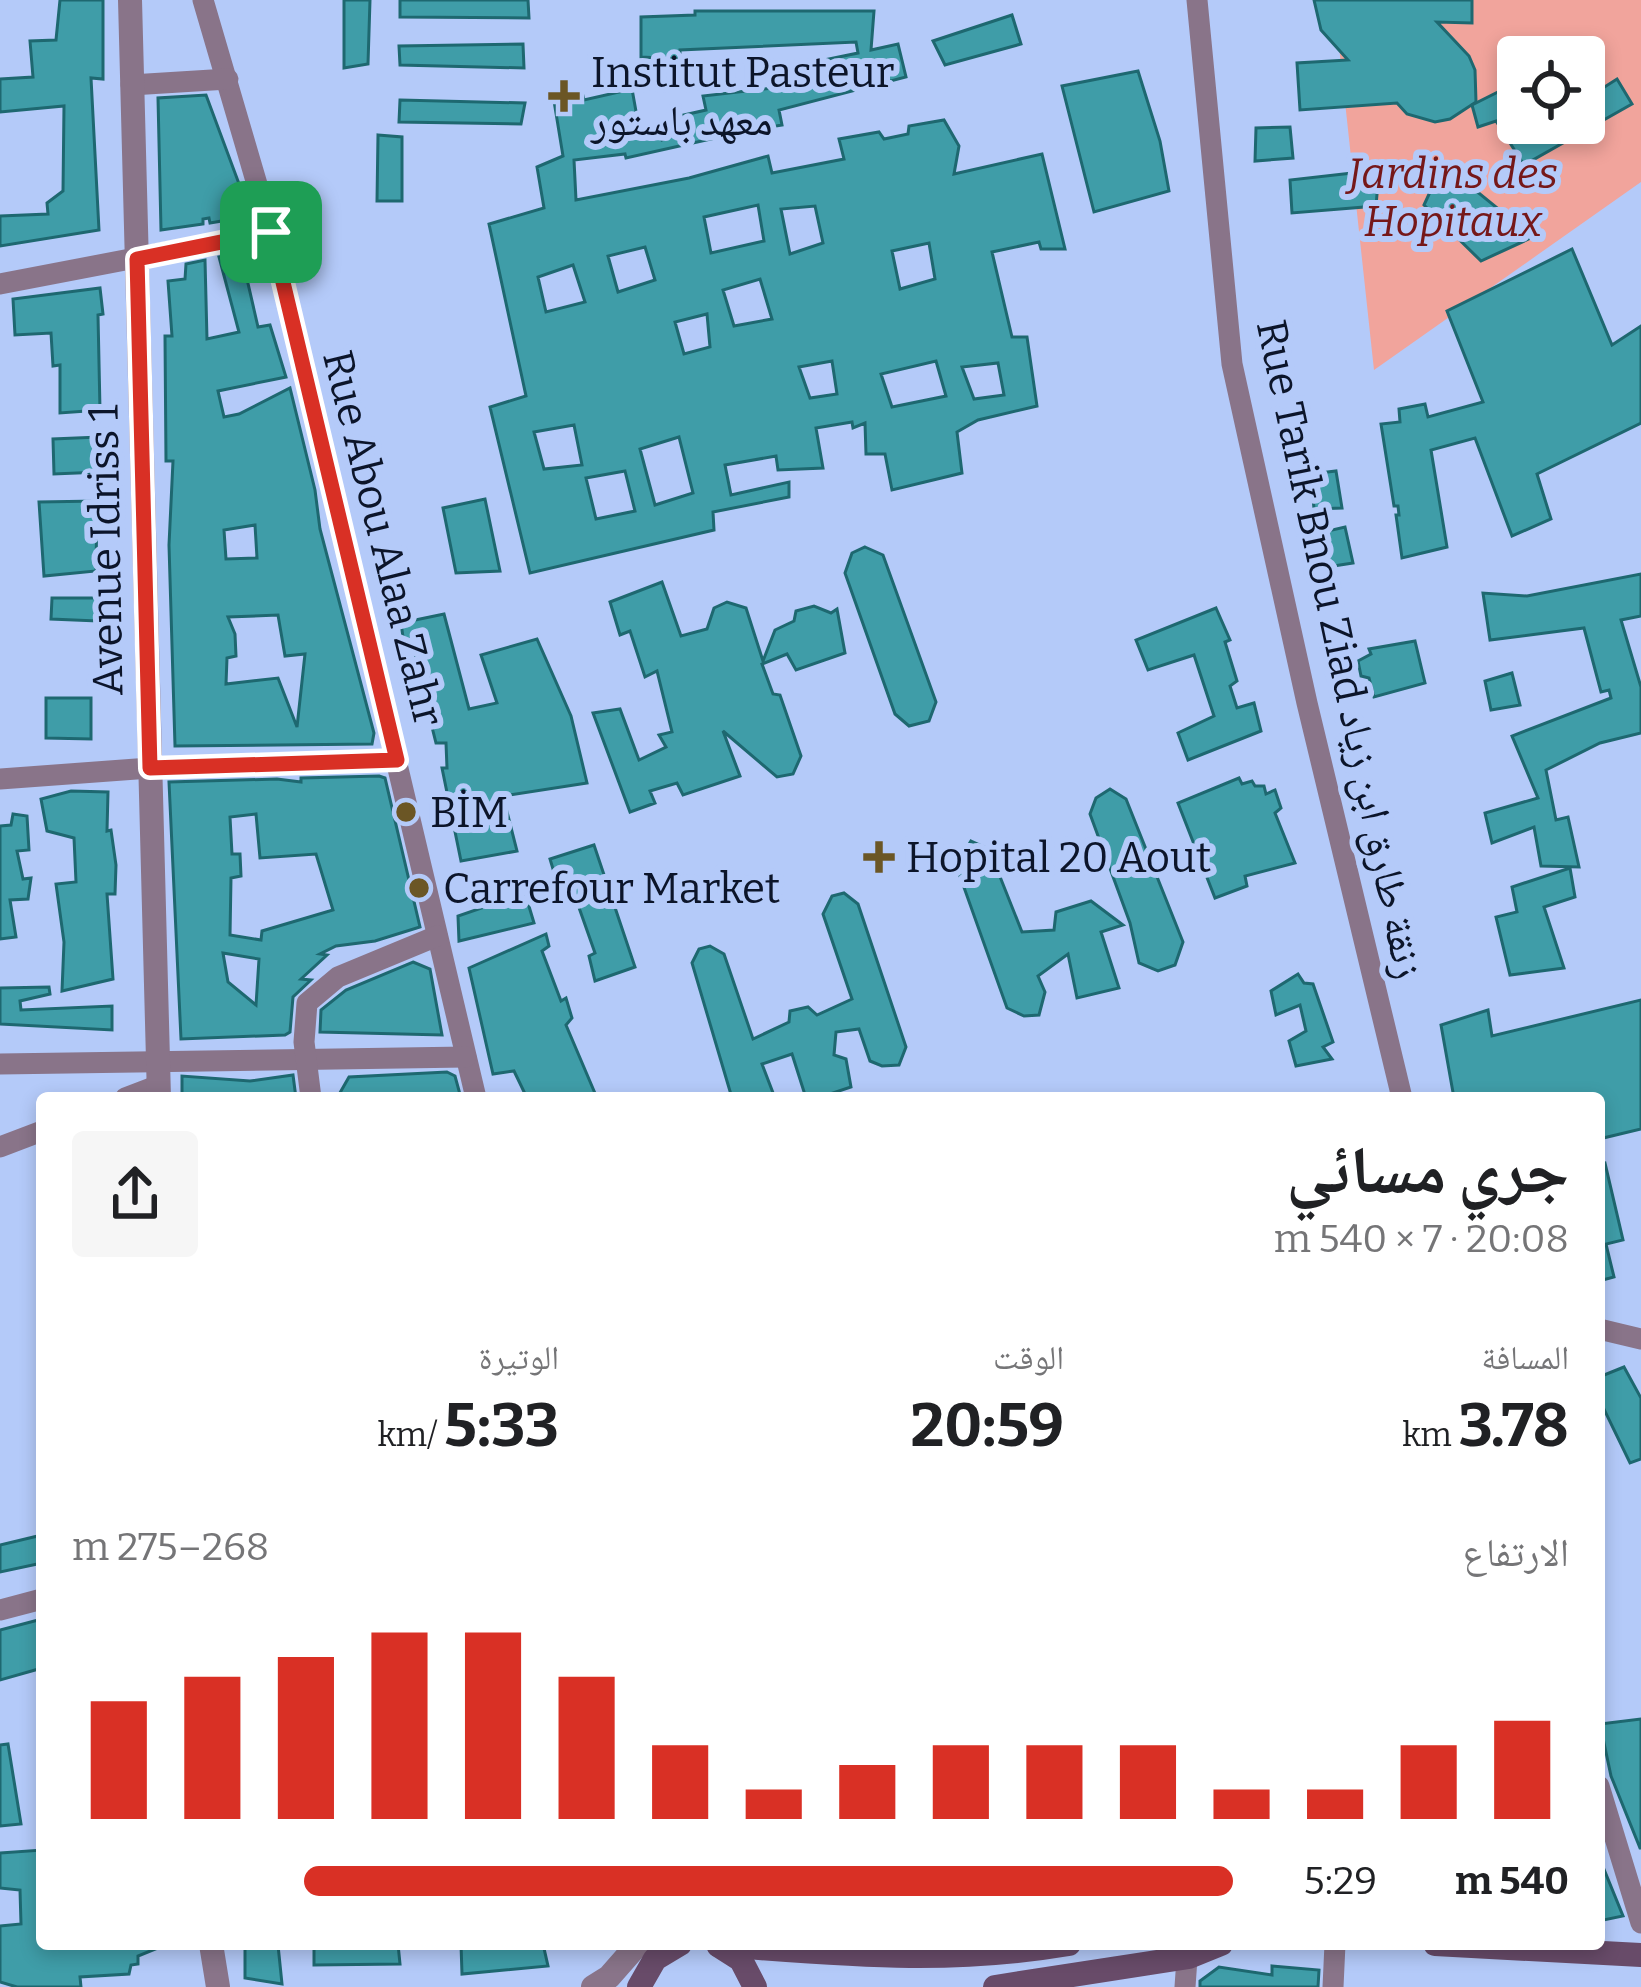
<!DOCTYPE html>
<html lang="ar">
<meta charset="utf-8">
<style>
:root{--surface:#fff;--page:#f6f6f6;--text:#202124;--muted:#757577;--accent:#d93025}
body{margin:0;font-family:Bitter,"Noto Naskh Arabic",serif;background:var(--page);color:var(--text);direction:rtl;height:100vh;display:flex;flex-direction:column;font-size:45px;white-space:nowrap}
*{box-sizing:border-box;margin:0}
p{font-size:39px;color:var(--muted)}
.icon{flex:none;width:66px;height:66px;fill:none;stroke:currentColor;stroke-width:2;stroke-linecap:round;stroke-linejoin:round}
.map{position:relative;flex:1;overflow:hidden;direction:ltr}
.sheet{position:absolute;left:36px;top:1092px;width:1569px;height:858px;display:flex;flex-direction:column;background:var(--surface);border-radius:12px;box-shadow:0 6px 18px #0003;direction:rtl}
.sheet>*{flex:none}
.tools{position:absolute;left:1497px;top:36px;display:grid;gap:24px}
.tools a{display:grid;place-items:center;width:108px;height:108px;border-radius:12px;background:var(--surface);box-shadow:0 6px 18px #0003;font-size:60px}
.pin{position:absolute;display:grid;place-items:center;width:102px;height:102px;color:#fff;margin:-51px;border-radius:24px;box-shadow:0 6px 18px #0006}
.round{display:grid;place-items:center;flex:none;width:126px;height:126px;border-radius:12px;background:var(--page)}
.summary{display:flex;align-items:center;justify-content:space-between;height:204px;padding:0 36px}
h1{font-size:66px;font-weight:700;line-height:90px}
.stats{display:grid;grid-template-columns:repeat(3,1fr);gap:18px;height:204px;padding:12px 36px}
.stats div{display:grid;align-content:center}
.stats b{font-size:60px;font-weight:700}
.stats small{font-size:33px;font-weight:400}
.stats p{font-size:33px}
.chart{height:336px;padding:24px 36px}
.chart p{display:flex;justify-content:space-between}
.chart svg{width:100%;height:216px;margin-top:12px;stroke:var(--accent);stroke-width:6}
ul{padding:0 36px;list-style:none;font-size:39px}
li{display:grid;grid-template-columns:192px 144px 1fr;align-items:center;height:90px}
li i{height:30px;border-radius:15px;background:var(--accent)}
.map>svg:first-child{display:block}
.green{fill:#f1a49c;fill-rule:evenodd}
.building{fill:#3f9da8;stroke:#1e6870;stroke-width:3;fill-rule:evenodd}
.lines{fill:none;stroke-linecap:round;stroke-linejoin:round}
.minor{stroke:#897489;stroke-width:21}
.tertiary{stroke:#897489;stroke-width:24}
.secondary{stroke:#684b69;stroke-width:24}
.route-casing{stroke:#fff;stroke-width:24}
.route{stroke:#d93025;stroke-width:15}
.poi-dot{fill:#6b5625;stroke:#b4caf9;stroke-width:4.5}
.labels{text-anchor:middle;stroke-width:12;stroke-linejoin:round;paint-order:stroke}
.poi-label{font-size:42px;fill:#0c152a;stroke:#b4caf9;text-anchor:start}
.park-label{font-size:42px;font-style:italic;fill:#761819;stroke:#b4caf9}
.street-label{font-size:42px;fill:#0c152a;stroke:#b4caf9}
</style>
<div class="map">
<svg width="1641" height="1987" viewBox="0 0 1641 1987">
<rect width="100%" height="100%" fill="#b4caf9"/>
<path class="green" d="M1334,0H1641V182L1374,370ZM1518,57H1584V123H1518Z"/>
<g class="building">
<polygon points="60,0 103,0 103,79 91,78 99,230 0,246 0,216 48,214 47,203 63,191 64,106 0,112 0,79 33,77 30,41 56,40"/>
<polygon points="344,0 370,0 368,64 344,68"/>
<polygon points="400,0 528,0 529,18 400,17"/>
<polygon points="1314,0 1472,0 1472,23 1437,22 1469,56 1475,70 1476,102 1450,119 1435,122 1407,114 1397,103 1300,110 1297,63 1348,60 1321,30"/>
<path d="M695,11H874L871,50L898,44L906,77L779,110L782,125L758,129L755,123L724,136L626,158L625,154L574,160L576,200L689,178L768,156L772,173L844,159L839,139L879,132L884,139L908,134L909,126L944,120L959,146L954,174L1042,154L1065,249H1041L1039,242L992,252L1012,337H1027L1037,406L978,420L957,432L962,473L892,490L885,454H866L865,423L853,428L852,422L816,428L823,468L778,470L776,456L725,465L731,495L789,482V497L713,512L714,530L530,573L490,407L526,396L489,224L544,208L537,167L563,156L554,101L583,96L584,100L632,89L639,128L658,126L662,140L686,129L684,115L706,110L703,96L773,88L771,71L858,53L856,42L680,50V59L641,57V17L695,15ZM758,205L764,241L711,253L704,217ZM815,206L823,243L790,254L781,209ZM929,243L935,279L900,289L892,251ZM645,247L655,280L618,292L608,256ZM573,265L585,302L546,312L538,277ZM760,279L772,319L734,326L723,290ZM707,314L710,347L684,354L675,322ZM832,361L837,394L810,398L799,367ZM936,361L946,396L892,407L881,374ZM998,363L1004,395L974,399L962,367ZM574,425L582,465L544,469L534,432ZM679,437L693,493L655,505L640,449ZM625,471L635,511L596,519L586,478Z"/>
<polygon points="1012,15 1021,44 945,65 933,41"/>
<polygon points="523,44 524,68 400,65 399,46"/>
<polygon points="1138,71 1160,141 1169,191 1094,212 1062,86"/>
<polygon points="1617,79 1632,104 1524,165 1496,121 1478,127 1472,105 1514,84 1518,106 1514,110 1518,123 1529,136 1547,123 1584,123 1584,100"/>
<polygon points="206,95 251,216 210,223 209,218 203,219 203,224 161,230 158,98"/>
<polygon points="400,100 525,103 521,124 399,122"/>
<polygon points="1290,127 1293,158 1255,161 1256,128"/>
<polygon points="378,135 402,137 402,201 377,201"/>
<polygon points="1443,164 1533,237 1481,261 1424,205"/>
<polygon points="1379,170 1376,206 1292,213 1290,180"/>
<polygon points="1572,249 1612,345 1641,326 1641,423 1537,474 1551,519 1512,536 1475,438 1431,450 1447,547 1402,558 1396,515 1399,515 1398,506 1394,506 1381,424 1400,422 1399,409 1425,404 1428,417 1483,402 1447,311"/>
<path d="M241,253L258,327L270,325L286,377L218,391L224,417L239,414L290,388L315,490L320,529L374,733L372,744L175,746L169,545L173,461H166L165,336H172L168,281L185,279L186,264L205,260L207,339L239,332L219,257ZM255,525L257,558L226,559L224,530ZM278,615L285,656L305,654L297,727L278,678L226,684L227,658L236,656L235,634L228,617Z"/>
<polygon points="100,288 103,314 98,315 100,410 60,413 60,365 53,366 51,333 15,335 13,299"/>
<polygon points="99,437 100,472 54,474 53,439"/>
<polygon points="1336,471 1342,508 1314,509 1311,474"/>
<polygon points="485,499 500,571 456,573 443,508"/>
<polygon points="97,501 96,571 44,576 39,502"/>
<polygon points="1345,527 1353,563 1327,567 1319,533"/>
<polygon points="865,547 883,555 936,702 929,721 909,726 895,714 845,573 852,553"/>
<polygon points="1641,574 1641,616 1621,620 1641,687 1641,733 1600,743 1546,770 1556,820 1568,817 1579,867 1541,866 1534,827 1492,843 1485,813 1538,798 1512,736 1611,698 1609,690 1601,692 1584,628 1490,640 1483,593 1527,596"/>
<polygon points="662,582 681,636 707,629 714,608 727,602 746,608 763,661 775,630 794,621 796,611 814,606 831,613 837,609 845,653 796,670 787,654 762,664 773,694 780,695 801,756 793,774 777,777 723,731 740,776 683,795 677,783 650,791 655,803 630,812 593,713 620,709 639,760 666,747 659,735 672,732 657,671 645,677 630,631 620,635 610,602"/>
<polygon points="52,598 97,598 97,621 51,619"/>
<polygon points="1216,608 1230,640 1225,642 1237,681 1230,686 1237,708 1254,703 1261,731 1188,760 1178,733 1214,716 1194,655 1148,670 1136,640"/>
<polygon points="444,614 469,709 497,703 481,655 537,639 571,716 587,783 503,796 517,851 461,861 442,768 447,768 446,743 436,743 424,695 418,696 415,648 405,651 401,623"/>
<polygon points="1415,641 1425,683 1374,697 1369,678 1361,676 1358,661 1371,654 1369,649"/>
<polygon points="1512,673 1520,705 1491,710 1485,681"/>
<polygon points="46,698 91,698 91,739 46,738"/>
<path d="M379,776L385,778L420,927L375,941L336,946L320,954L327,955L301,979L311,980L293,997L290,1032L285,1035L181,1039L169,782L277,779L301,782V778ZM256,814L260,858L316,854L333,910L262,931L261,940L230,935L231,878L241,876L240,854H232L230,817ZM223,953L259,959L256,1005L228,982Z"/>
<polygon points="1239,778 1242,784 1252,781 1255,786 1264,786 1266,794 1275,790 1281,808 1275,813 1295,863 1245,876 1247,886 1215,898 1178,803"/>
<polygon points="1110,789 1126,799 1183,942 1175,965 1158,971 1139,963 1130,923 1090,814 1096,798"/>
<polygon points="71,791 108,792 107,831 111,830 116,865 115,894 107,894 113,979 62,991 64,942 56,884 76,882 74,838 47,831 41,799"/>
<polygon points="13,814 27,816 29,850 17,851 23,879 31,878 28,899 10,900 16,937 0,939 0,826 11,825"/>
<polygon points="971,841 989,849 1022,932 1054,930 1056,912 1091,901 1123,925 1101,932 1119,988 1077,998 1068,954 1038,976 1045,992 1039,1015 1024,1016 1007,1008 956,865"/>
<polygon points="594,845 635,967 595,981 589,956 595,953 571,885 559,889 550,859"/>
<polygon points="1570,868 1575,897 1544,907 1564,968 1510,975 1496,917 1517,912 1512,887"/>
<polygon points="525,893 534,923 459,941 458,916"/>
<polygon points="844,893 858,904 906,1047 899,1065 882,1066 870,1061 859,1029 836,1032 834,1055 846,1059 851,1087 818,1098 806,1098 792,1054 762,1064 775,1098 732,1098 692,963 699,949 710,946 724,954 753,1039 789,1022 790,1011 808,1007 817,1015 852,999 823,914 832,896"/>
<polygon points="546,934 549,946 542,951 561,1001 566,998 572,1018 566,1025 597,1098 527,1098 514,1071 493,1074 469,968"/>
<polygon points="413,962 430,969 442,1035 320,1032 321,1010 346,990"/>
<polygon points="1298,974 1304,983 1313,984 1333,1042 1323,1047 1332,1059 1296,1066 1289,1041 1306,1031 1300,1005 1276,1015 1271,991"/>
<polygon points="49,987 50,994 20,1001 21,1010 112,1006 112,1030 0,1024 0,988"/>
<polygon points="1641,1000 1641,1129 1599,1139 1599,1098 1454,1098 1441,1025 1488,1010 1492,1036"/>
<polygon points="447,1072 455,1076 461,1098 337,1098 349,1077"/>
<polygon points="293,1075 296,1098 182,1098 182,1076 250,1081"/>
<polygon points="1605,1163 1623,1240 1606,1244 1614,1277 1599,1281 1599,1164"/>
<polygon points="1624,1367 1641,1398 1641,1459 1630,1463 1599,1399 1599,1377"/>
<polygon points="42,1535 42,1563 0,1572 0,1545"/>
<polygon points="42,1619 42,1668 0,1680 0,1630"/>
<polygon points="1641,1719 1641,1848 1640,1848 1611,1776 1600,1724"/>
<polygon points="8,1744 21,1824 0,1826 0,1745"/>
<polygon points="42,1850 42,1944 165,1945 138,1956 138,1964 131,1965 129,1974 80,1977 81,1987 17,1987 0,1982 0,1926 21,1924 20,1890 0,1888 0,1853"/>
<polygon points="1599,1857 1623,1916 1599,1921"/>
<polygon points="245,1944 278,1945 282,1984 245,1978"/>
<polygon points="314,1944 398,1944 400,1964 314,1965"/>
<polygon points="461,1944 543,1944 548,1966 462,1974"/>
<polygon points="1272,1966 1319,1970 1318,1987 1200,1987 1200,1981 1219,1967 1272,1975"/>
</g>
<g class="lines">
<g class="minor">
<polyline points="203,0 271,232 476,1098"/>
<polyline points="1197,0 1232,364 1307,703 1402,1098"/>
<polyline points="131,85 228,79"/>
<polyline points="0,284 271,232"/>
<polyline points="0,779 150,768 397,760"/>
<polyline points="0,1064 466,1057"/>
<polyline points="125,1098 159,1085"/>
<polyline points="311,1098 304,1042 307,1003 338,977 437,936"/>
<polyline points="0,1147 42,1131"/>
<polyline points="1599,1329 1641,1339"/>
<polyline points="0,1610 42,1599"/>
<polyline points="1599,1786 1641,1923"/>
<polyline points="1185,1987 1188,1944"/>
<polyline points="1333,1987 1335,1944"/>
</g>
<g class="tertiary">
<polyline points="130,0 159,1098"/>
<polyline points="211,1944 218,1987"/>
<polyline points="593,1987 609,1977 638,1944"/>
</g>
<g class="secondary">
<polyline points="1435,1944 1641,1955"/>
<path d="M718,1945C842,1954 945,1965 1069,1944"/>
<polyline points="719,1946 741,1960 755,1987"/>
<polyline points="639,1987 655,1959 680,1944"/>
<polyline points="995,1987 1189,1957 1221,1944"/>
</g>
</g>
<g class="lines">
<g class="route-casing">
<polygon id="route" points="271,232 397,760 150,768 137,259"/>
</g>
<use href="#route" class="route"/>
</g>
<g class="poi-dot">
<path d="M558 78h12v12h12v12h-12v12h-12v-12h-12v-12h12z"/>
<circle cx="406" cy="812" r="12"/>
<path d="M873 839h12v12h12v12h-12v12h-12v-12h-12v-12h12z"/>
<circle cx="419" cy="888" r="12"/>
</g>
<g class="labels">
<g class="poi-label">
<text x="591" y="87">Institut Pasteur<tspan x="591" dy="48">معهد باستور</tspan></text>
<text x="430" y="827">BİM</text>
<text x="906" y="872">Hopital 20 Aout</text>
<text x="443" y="903">Carrefour Market</text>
</g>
<g class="park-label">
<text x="1453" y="188">Jardins des<tspan x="1453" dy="48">Hopitaux</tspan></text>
</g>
<g class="street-label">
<text transform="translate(384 538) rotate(76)" y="15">Rue Abou Alaa Zahr</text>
<text transform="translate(105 550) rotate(-91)" y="15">Avenue Idriss 1</text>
<text transform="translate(1341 649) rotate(78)" y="15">Rue Tarik Bnou Ziad زنقة طارق ابن زياد</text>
</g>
</g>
</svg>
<div class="tools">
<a><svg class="icon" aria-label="locate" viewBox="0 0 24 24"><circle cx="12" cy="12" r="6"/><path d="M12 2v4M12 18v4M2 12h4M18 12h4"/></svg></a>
</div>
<div class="pin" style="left:271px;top:232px;background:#1e9e55"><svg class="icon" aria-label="arrive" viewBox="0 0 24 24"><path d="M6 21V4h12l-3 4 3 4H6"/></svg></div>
<section class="sheet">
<div class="summary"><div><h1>جري مسائي</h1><p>20:08 · 7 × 540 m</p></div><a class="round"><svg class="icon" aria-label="share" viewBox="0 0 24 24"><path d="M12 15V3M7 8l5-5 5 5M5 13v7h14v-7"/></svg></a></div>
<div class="stats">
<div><p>المسافة</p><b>3.78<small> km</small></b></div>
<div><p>الوقت</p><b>20:59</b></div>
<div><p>الوتيرة</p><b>5:33<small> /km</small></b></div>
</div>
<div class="chart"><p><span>الارتفاع</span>268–275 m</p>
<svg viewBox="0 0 160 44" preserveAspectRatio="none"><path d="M5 44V20M15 44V15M25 44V11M35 44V6M45 44V6M55 44V15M65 44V29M75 44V38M85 44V33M95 44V29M105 44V29M115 44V29M125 44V38M135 44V38M145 44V29M155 44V24"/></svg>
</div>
<ul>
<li><b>540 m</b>5:29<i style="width:80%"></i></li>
</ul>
</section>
</div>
